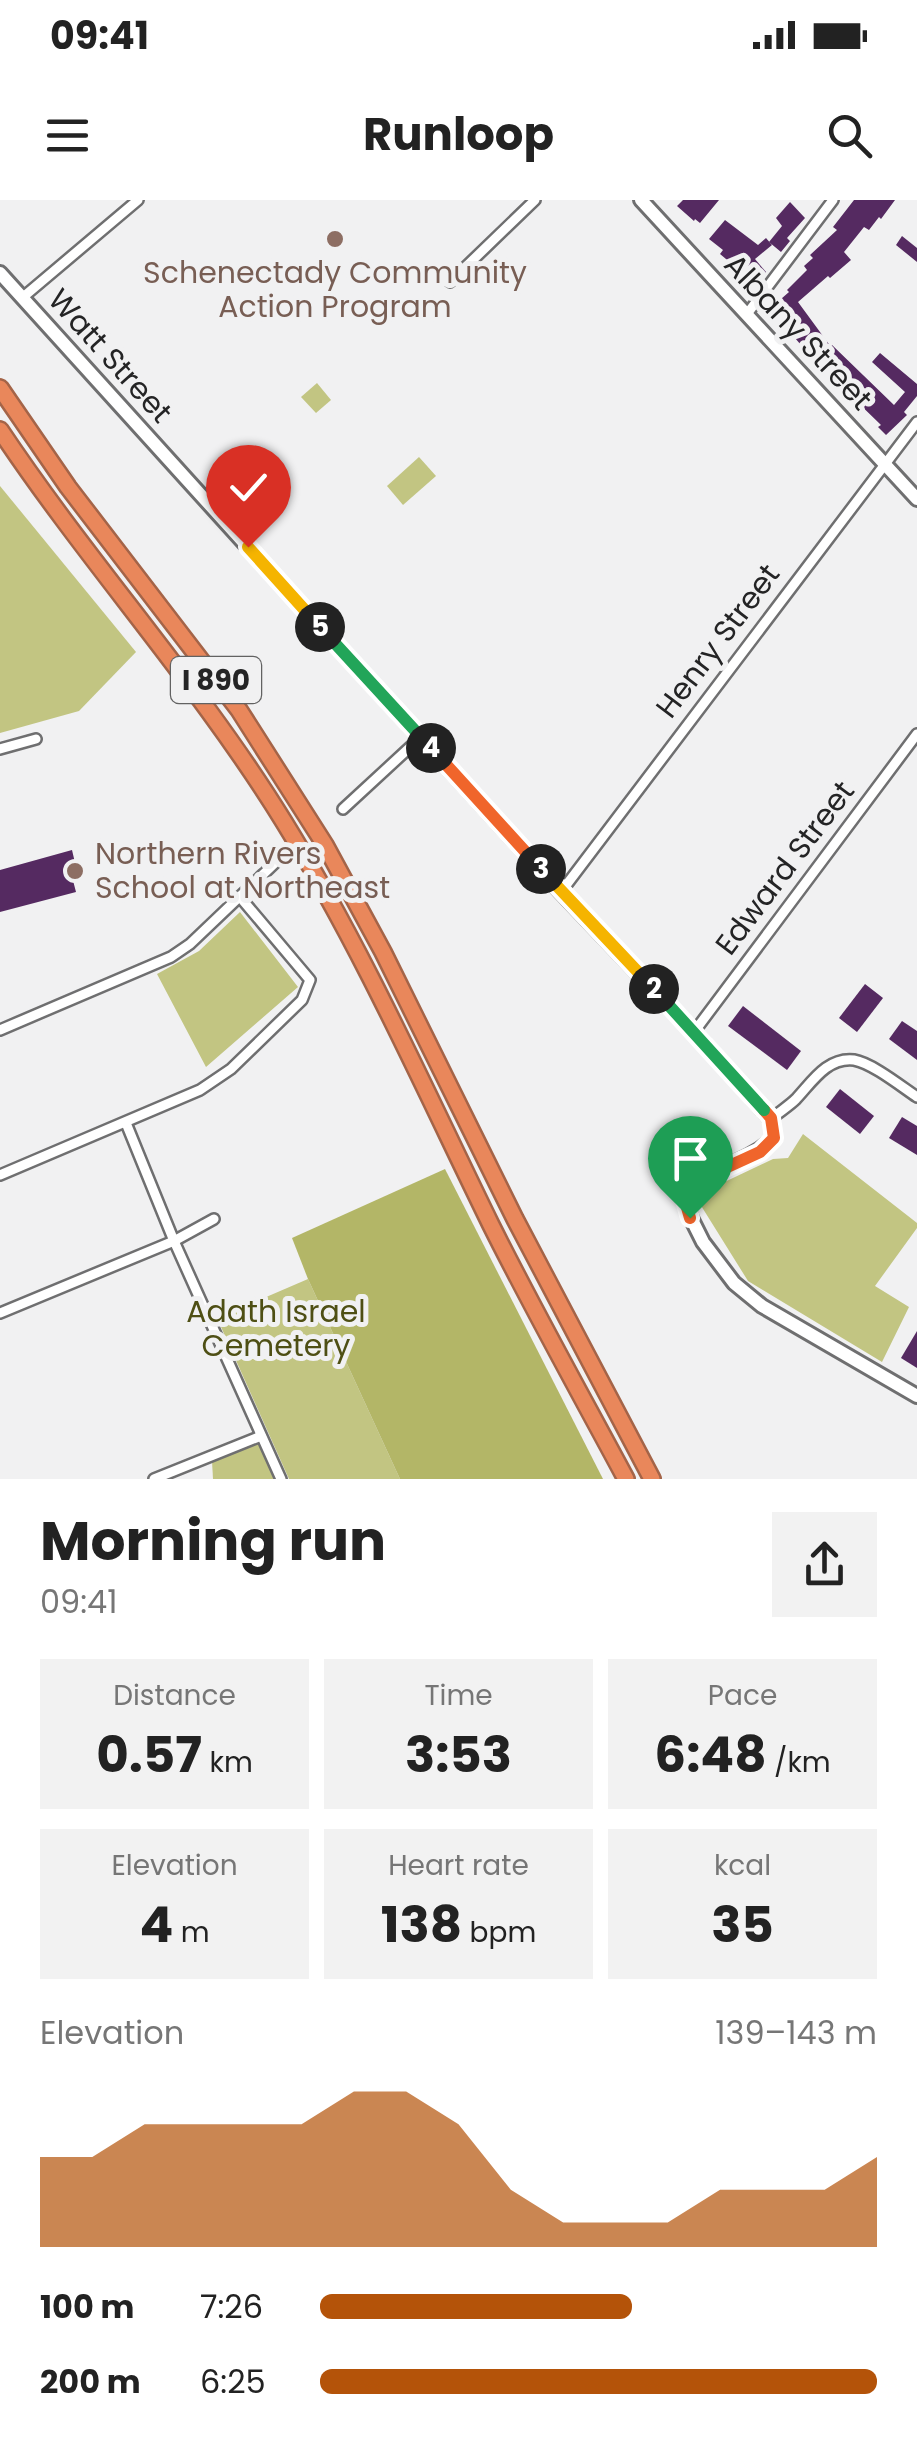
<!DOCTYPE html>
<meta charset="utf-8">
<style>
:root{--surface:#fff;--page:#f2f2f2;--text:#222;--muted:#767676;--accent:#b45309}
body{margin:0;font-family:Poppins,sans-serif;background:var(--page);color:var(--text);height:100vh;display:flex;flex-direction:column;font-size:38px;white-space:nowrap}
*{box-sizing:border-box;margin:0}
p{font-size:32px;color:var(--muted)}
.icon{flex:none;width:55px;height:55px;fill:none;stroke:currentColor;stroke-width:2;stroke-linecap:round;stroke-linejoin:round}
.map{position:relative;height:1279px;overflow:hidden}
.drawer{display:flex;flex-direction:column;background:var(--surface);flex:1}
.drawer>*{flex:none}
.pin{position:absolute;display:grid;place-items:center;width:85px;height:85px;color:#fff;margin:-102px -42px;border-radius:50% 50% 50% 0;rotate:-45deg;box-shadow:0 0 10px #0007}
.pin .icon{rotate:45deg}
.km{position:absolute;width:50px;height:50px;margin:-25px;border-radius:50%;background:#222;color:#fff;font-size:28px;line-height:50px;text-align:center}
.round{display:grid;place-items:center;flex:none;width:105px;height:105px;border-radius:0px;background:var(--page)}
.summary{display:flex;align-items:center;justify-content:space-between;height:170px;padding:0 40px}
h1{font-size:55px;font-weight:700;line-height:75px}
.stats{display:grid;grid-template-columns:repeat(3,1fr);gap:15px;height:170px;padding:10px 40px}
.stats div{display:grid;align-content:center;border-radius:0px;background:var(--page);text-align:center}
.stats b{font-size:50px;font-weight:700}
.stats small{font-size:28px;font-weight:400}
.stats p{font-size:28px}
.chart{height:280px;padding:20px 40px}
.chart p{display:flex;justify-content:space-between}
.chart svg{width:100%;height:180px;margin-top:10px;fill:var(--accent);opacity:.7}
ul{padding:0 40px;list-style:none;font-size:32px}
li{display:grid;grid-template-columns:160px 120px 1fr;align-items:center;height:75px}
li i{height:25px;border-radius:12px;background:var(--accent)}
.status{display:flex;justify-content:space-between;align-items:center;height:70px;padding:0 50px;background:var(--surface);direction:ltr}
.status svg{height:28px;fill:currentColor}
header{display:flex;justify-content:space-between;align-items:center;height:130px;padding:0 40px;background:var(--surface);font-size:45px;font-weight:700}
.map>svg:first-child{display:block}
.green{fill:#c2c582}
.forest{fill:#b3b667}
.building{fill:#552a61}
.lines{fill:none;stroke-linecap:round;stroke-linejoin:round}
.street-casing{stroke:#6f6f70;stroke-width:14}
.secondary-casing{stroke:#6f6f70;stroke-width:18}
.highway-casing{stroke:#a46448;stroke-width:20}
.street{stroke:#fff;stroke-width:9}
.secondary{stroke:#fff;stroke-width:12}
.highway{stroke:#e9875b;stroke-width:15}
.split-1-casing{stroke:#fff;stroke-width:20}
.split-2-casing{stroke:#fff;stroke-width:20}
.split-3-casing{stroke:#fff;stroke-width:20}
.split-4-casing{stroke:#fff;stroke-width:20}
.split-5-casing{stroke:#fff;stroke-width:20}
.split-6-casing{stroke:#fff;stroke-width:20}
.split-1{stroke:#f0652b;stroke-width:12}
.split-2{stroke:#22a559;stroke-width:12}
.split-3{stroke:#f5b400;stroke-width:12}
.split-4{stroke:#f0652b;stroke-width:12}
.split-5{stroke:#22a559;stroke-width:12}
.split-6{stroke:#f5b400;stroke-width:12}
.education-dot{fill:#8d6e63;stroke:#f1f1f2;stroke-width:4}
.labels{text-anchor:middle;stroke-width:10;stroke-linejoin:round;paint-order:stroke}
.shield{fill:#f1f1f2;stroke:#626262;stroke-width:2.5}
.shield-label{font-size:28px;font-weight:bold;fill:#242425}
.education-label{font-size:30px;fill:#785e54;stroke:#f1f1f2}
.street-label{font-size:30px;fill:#242425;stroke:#f1f1f2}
.park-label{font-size:30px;fill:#4e4f14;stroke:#f1f1f2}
</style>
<div class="status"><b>09:41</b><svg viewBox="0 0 49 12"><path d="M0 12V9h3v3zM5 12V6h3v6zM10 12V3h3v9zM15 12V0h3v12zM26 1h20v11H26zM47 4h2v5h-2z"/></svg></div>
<header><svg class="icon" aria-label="menu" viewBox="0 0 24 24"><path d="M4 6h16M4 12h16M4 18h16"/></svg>Runloop<svg class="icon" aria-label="search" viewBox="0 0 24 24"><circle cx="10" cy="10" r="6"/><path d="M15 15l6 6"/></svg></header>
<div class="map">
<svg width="917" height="1279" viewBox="0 0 917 1279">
<rect width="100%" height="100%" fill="#f1f1f2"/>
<g class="green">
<polygon points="317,183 331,200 316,213 301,197"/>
<polygon points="419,257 436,276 403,305 387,286"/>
<polygon points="0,286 136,452 79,511 0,533"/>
<polygon points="240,712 298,787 206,867 157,774 199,751"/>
<polygon points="803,934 917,1023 917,1028 875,1086 909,1107 882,1162 748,1081 695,996 773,959 788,958"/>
<polygon points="308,1079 400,1279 289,1279 217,1118"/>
<polygon points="259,1242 274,1279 213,1279 212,1261"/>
</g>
<polygon class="forest" points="445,969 603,1279 400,1279 308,1079 292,1038"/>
<g class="building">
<polygon points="683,0 719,0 700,23 695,19 694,21 677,6"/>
<polygon points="854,0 895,0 881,19 879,17 869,30 864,27 844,52 851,60 830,78 828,76 798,102 831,147 832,145 894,205 905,192 872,162 880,153 917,184 917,196 904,212 907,215 886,235 878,227 881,225 812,158 778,118 773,106 789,92 787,90 807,70 804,66 813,58 810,55 837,30 833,27"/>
<polygon points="790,2 805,18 787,38 790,41 781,52 769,42 782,26 776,18"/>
<polygon points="725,20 758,45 766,38 772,45 755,59 766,72 749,86 729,66 732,64 720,54 723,50 709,39"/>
<polygon points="902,36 917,48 917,62 896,45"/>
<polygon points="72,650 76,667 70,669 76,692 0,712 0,670"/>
<polygon points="865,784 883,798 857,832 839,818"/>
<polygon points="743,806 801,851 787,870 728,826"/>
<polygon points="902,821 917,831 917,860 889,839"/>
<polygon points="840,889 874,916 860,934 826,907"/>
<polygon points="902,917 917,926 917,955 889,938"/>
<polygon points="917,1131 917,1168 901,1158"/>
</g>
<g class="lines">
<g class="street-casing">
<g id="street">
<polyline points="450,82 535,0"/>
<polyline points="22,98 138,0"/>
<polyline points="747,114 833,0"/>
<polyline points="0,549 36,539"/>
<polyline points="343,609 421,537"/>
<polyline points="561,692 917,222"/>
<polyline points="0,830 171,757 190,744 276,662"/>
<polyline points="694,832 917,534"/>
<path d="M771,919C779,912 789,906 796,899C812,882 827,857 854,860C872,863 902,887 917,897"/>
<polyline points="126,923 174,1041 281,1279"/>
<polyline points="0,975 200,890 231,869 302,800 310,780 240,697"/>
<polyline points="0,1113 174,1041 214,1019"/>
<polyline points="154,1279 261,1236"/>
</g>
</g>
<g class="secondary-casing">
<g id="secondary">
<polyline points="641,0 917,299"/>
<path d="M0,73L361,472L561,692L694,832L771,919L774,938C750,961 716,968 687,985L684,997L691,1018L703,1042L734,1083L762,1106L917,1196"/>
</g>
</g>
<g class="highway-casing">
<g id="highway">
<polyline points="0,188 68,287 239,510 325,645 383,752 515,1019 652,1279"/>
<path d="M0,230C90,365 199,484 284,622C363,750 425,890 491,1025C534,1111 581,1195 626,1279"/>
</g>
</g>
<use href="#street" class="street"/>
<use href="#secondary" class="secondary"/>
<use href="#highway" class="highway"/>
</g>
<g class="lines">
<g class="split-1-casing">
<polyline id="split-1" points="690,1018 684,997 688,985 760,952 774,938 771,918 764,910"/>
</g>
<g class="split-2-casing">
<polyline id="split-2" points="654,789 764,910"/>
</g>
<g class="split-3-casing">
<polyline id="split-3" points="541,669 654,789"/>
</g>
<g class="split-4-casing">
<polyline id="split-4" points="431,548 541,669"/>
</g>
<g class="split-5-casing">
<polyline id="split-5" points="320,427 431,548"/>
</g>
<g class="split-6-casing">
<polyline id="split-6" points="248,347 320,427"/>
</g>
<use href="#split-1" class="split-1"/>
<use href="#split-2" class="split-2"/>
<use href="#split-3" class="split-3"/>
<use href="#split-4" class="split-4"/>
<use href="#split-5" class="split-5"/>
<use href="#split-6" class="split-6"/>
</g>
<g class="education-dot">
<circle cx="335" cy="39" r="10"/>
<circle cx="75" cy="671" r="10"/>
</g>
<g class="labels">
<rect class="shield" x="171" y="457" width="90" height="46" rx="8"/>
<g class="shield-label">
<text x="216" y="490">I 890</text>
</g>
<g class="education-label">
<text x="335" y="83">Schenectady Community<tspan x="335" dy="34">Action Program</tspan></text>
<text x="95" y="664" text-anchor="start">Northern Rivers<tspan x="95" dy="34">School at Northeast</tspan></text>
</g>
<g class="street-label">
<text transform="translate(798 132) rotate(47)" y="10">Albany Street</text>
<text transform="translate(110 156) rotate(48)" y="10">Watt Street</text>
<text transform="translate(718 441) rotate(-53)" y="10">Henry Street</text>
<text transform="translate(785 668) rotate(-53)" y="10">Edward Street</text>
</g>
<g class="park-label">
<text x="276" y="1122">Adath Israel<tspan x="276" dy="34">Cemetery</tspan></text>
</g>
</g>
</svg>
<div class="pin" style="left:690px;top:1018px;background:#1e9e55"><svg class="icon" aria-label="arrive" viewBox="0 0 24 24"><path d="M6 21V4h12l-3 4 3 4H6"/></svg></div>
<div class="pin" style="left:248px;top:347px;background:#d93025"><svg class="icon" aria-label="check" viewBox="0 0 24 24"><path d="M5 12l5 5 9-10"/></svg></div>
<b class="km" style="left:654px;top:789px">2</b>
<b class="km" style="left:541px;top:669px">3</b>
<b class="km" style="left:431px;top:548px">4</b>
<b class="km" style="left:320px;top:427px">5</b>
</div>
<section class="drawer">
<div class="summary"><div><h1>Morning run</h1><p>09:41</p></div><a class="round"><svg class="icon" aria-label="share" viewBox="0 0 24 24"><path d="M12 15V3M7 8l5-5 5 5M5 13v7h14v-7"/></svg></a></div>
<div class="stats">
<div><p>Distance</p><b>0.57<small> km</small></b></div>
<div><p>Time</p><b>3:53</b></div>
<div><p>Pace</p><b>6:48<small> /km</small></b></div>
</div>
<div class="stats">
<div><p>Elevation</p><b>4<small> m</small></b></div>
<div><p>Heart rate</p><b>138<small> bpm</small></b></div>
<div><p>kcal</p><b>35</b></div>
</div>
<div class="chart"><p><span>Elevation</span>139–143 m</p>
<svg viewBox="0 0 160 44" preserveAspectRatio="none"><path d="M0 44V22L10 22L20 14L30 14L40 14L50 14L60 6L70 6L80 14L90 30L100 38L110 38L120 38L130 30L140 30L150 30L160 22V44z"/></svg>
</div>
<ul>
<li><b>100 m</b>7:26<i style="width:56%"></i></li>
<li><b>200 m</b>6:25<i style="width:100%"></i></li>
</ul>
</section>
